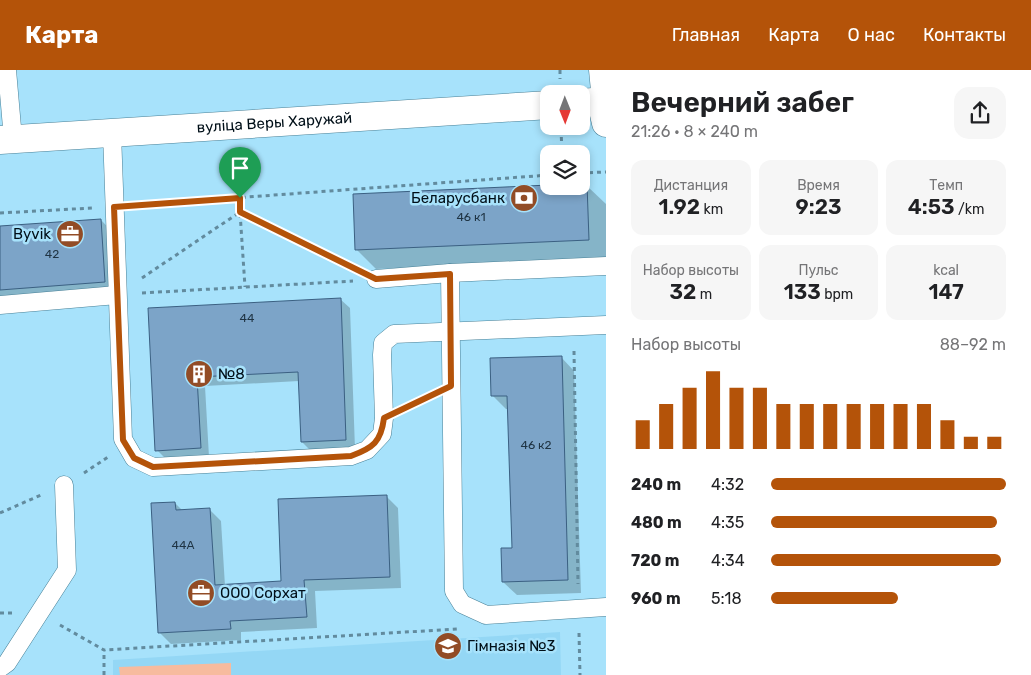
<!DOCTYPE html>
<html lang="ru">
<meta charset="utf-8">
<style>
:root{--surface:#fff;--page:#f6f6f6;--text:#202124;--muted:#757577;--accent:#b45309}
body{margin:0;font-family:Rubik,sans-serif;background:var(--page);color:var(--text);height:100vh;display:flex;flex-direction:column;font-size:19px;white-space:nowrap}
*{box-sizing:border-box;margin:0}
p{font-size:16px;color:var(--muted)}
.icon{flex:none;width:28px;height:28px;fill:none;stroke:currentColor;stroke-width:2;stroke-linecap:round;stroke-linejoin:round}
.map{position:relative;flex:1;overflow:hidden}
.panel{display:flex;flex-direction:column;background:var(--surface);width:425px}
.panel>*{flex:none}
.needle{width:32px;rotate:179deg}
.buttons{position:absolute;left:540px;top:15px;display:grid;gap:10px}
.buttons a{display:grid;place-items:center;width:50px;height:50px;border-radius:10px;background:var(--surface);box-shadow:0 2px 8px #0003;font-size:25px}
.pin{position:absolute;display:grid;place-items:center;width:42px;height:42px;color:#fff;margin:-51px -21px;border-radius:50% 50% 50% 0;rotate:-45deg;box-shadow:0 0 5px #0007}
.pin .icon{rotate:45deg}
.round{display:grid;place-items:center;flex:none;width:52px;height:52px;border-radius:15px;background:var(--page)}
.summary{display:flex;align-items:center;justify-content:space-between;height:85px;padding:0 25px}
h1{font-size:28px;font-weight:600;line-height:38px}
.metrics{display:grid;grid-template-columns:repeat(3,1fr);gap:8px;height:85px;padding:5px 25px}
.metrics div{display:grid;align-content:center;border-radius:12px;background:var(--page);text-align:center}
.metrics b{font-size:21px;font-weight:600}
.metrics small{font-size:14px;font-weight:400}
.metrics p{font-size:14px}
.chart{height:140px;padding:10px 25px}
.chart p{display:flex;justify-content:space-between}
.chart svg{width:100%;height:90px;margin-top:5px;stroke:var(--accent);stroke-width:6}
ul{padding:0 25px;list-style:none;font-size:16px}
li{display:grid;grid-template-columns:80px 60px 1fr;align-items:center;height:38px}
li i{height:12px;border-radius:6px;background:var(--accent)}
header{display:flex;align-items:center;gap:30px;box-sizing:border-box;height:70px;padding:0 25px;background:var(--accent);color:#fff}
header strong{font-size:24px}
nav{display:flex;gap:28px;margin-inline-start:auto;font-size:18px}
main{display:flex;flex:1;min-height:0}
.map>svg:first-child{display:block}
.built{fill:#94d7f5}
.green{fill:#f7bb9e}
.shadow{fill:#0003}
.building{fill:#7ca4c8;stroke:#3b6082}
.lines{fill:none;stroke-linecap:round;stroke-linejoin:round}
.lane-casing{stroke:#488097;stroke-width:19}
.street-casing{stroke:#488097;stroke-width:29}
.secondary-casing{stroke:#488097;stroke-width:29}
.path{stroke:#628b9e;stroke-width:3;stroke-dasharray:4 4;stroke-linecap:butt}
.lane{stroke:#fff;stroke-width:18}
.street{stroke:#fff;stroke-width:28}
.secondary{stroke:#fff;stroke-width:28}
.route-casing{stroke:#fff;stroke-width:10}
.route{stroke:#b45309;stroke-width:6}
.labels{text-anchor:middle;stroke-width:5;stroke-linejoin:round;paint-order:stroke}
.number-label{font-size:12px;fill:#1f3444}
.street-label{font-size:15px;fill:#000f18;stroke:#a7e2fb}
.poi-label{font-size:15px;fill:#000f18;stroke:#a7e2fb;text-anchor:start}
</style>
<header>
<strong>Карта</strong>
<nav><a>Главная</a><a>Карта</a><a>О нас</a><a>Контакты</a></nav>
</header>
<main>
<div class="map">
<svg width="606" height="605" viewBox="0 0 606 605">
<rect width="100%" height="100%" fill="#a7e2fb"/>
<polygon class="built" points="560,562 561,605 113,605 113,590"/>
<polygon class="green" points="231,593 231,605 120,605 119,597"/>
<g class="shadow">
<polygon points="586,115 606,134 606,189 376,199 357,180"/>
<polygon points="101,150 120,170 124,231 0,239 0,157"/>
<polygon points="340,229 350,238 355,379 311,381 302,372 299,311 205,316 209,387 166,389 157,380 149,239"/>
<polygon points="561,287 574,301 581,523 517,525 503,512 513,479 508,339 506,339 493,326"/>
<polygon points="387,427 398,438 401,518 315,521 317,558 241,562 241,570 171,574 160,563 175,433 183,441 210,440 221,451 225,516 282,512"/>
</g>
<g class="building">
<polygon points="581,114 587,114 589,170 355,180 353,124 549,115 581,116"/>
<polygon points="101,149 105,212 0,220 0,156"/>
<polygon points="341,228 346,370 301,372 298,302 197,307 201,378 155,381 148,238"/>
<polygon points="562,286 568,510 502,512 501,478 512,478 507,326 491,326 490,288"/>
<polygon points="387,425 390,507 304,510 307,547 230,551 231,559 158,563 151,433 175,432 176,440 210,438 215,515 281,511 278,429"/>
</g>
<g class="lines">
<g class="lane-casing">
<g id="lane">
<polyline points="7,0 13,69"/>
<polyline points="598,0 601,31"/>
<polyline points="112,63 123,369 134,388 153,397 351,386 367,380 382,364 384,348 382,285 383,273 394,264 606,255"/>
<polyline points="450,203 454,521 462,534 486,545 606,537"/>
<polyline points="376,209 450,203 606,196"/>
<polyline points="0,235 117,225"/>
<polyline points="0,598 7,593 67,500 64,415"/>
</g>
</g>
<g class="street-casing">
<polyline id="street" points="601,31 606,53"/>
</g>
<g class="secondary-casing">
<g id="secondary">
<polyline points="581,33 606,31"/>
<path id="s1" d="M0,70L549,35"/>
</g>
</g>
<g class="path">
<polyline points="560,0 560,9"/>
<polyline points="561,59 562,84"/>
<polyline points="581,103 606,102"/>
<polyline points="240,127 240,142 355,198"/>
<polyline points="138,135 549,105"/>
<polyline points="0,143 92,138"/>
<polyline points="142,208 240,142 245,217"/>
<polyline points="142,223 353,211"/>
<polyline points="574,281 578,514"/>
<polyline points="406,337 428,327"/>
<polyline points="84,403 108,387"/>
<polyline points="0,443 41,425"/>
<polyline points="0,543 12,543"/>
<polyline points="60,555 104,580 457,559"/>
<polyline points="579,563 580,605"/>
<polyline points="104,605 104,580"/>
</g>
<use href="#lane" class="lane"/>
<use href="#street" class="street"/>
<use href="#secondary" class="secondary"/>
</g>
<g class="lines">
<g class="route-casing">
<path id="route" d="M240,128V142L376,209L450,204L451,316L384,348C381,372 373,378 351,386L153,397L134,388L123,370L114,137Z"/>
</g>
<use href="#route" class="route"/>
</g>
<defs>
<g id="bank-disc" transform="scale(1.4375)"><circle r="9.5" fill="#924c26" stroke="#a7e2fb"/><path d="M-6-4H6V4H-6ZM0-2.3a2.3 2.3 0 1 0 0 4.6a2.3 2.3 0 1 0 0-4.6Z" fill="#fff"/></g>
<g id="office-disc" transform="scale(1.4375)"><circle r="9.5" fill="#924c26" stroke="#a7e2fb"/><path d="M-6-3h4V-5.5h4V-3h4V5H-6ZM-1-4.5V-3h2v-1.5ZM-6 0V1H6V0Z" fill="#fff"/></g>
<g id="building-disc" transform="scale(1.4375)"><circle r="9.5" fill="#924c26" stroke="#a7e2fb"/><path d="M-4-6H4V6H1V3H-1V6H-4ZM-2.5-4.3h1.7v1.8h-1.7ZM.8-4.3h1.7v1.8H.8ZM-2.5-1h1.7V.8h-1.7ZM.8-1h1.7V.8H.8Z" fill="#fff"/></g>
<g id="school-disc" transform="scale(1.4375)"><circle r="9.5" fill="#924c26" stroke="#a7e2fb"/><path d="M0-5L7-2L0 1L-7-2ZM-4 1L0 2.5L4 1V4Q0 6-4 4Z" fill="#fff"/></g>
</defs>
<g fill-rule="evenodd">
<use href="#bank-disc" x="524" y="128"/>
<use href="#office-disc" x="70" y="164"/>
<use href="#building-disc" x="199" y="304"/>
<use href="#office-disc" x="201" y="523"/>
<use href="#school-disc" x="448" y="576"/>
</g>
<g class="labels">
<g class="number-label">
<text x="471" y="151">46 к1</text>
<text x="52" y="188">42</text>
<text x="247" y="252">44</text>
<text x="536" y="379">46 к2</text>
<text x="183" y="479">44А</text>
</g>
<g class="street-label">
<text dy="5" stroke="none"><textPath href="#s1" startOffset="275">вуліца Веры Харужай</textPath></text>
</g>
<g class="poi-label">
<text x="505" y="133" text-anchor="end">Беларусбанк</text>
<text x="51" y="169" text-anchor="end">Byvik</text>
<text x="218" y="309">№8</text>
<text x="220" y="528">ООО Сорхат</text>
<text x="467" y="581">Гімназія №3</text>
</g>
</g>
</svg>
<div class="buttons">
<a><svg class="needle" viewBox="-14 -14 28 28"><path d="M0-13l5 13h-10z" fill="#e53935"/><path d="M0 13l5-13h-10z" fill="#757577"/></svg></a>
<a><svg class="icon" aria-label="layers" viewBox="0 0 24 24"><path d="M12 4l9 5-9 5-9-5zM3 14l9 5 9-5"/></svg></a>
</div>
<div class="pin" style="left:240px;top:128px;background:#1e9e55"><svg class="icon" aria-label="arrive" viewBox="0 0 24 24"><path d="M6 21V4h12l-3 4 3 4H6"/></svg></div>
</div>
<section class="panel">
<div class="summary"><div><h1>Вечерний забег</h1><p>21:26 · 8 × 240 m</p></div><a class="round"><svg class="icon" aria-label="share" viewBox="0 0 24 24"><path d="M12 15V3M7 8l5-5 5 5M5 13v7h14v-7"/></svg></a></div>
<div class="metrics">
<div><p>Дистанция</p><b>1.92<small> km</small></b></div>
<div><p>Время</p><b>9:23</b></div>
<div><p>Темп</p><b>4:53<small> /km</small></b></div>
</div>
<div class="metrics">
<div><p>Набор высоты</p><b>32<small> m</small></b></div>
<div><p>Пульс</p><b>133<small> bpm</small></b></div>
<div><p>kcal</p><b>147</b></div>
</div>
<div class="chart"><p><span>Набор высоты</span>88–92 m</p>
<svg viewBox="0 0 160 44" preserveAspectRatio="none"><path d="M5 44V30M15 44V22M25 44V14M35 44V6M45 44V14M55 44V14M65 44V22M75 44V22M85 44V22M95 44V22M105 44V22M115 44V22M125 44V22M135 44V30M145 44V38M155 44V38"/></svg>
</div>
<ul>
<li><b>240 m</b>4:32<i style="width:100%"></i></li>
<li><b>480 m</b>4:35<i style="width:96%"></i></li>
<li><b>720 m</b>4:34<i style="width:98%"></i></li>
<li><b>960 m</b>5:18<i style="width:54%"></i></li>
</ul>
</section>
</main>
